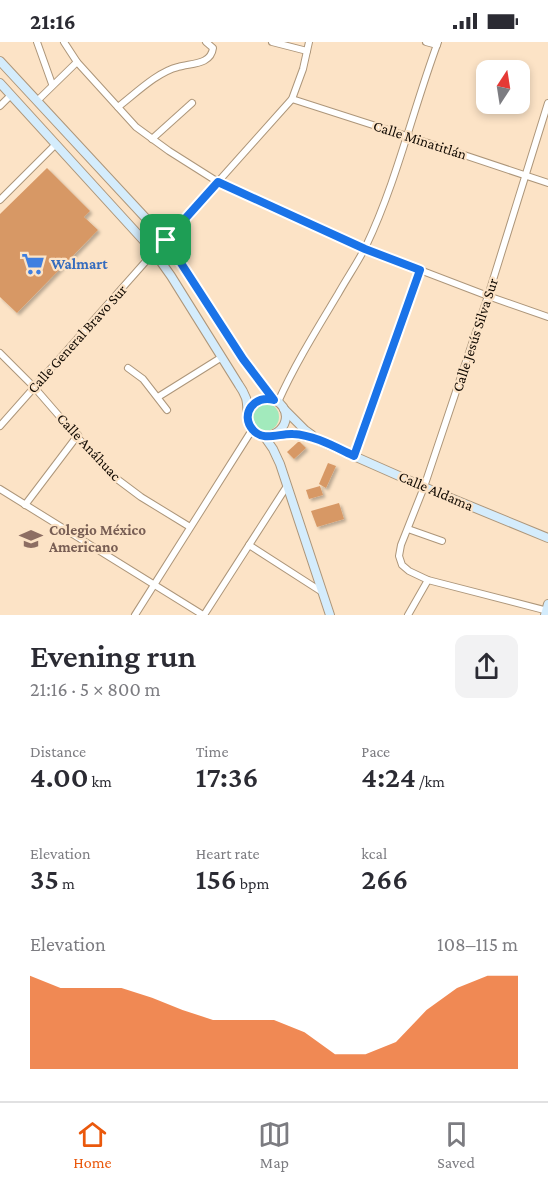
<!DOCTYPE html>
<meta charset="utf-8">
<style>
:root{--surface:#fff;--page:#f2f2f3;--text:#2b2b33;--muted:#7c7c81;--line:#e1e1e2;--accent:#ea580c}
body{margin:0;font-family:"Crimson Pro",serif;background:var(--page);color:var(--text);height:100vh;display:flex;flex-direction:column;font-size:22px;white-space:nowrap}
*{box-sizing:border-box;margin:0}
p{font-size:20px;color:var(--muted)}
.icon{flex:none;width:33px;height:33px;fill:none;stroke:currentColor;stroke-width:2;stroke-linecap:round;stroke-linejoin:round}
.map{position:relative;height:573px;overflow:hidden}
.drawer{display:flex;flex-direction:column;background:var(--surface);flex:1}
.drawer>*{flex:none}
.needle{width:39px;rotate:12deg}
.buttons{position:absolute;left:476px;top:18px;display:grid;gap:12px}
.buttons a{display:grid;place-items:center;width:54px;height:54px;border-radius:12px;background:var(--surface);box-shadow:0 3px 9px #0003;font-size:30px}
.pin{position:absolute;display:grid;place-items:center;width:51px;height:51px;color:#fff;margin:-26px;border-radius:12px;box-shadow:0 3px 9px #0006}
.round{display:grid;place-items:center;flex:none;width:63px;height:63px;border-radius:12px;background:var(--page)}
.headline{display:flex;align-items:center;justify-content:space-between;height:102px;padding:0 30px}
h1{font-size:33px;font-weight:600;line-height:45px}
.figures{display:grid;grid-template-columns:repeat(3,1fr);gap:9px;height:102px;padding:6px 30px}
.figures div{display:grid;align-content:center}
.figures b{font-size:30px;font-weight:600}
.figures small{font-size:16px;font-weight:400}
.figures p{font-size:16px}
.chart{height:168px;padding:12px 30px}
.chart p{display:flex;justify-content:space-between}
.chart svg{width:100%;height:108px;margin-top:6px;fill:var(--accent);opacity:.7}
.status{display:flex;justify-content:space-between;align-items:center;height:42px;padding:0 30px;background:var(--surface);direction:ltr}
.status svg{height:16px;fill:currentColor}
.tabs{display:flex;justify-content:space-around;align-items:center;height:84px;border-top:2px solid var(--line);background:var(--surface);font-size:16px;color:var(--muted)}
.tabs a{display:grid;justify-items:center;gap:3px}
.tabs .current{color:var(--accent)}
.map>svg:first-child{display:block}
.green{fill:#a2eabc}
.building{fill:#d79865;filter:url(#shadow)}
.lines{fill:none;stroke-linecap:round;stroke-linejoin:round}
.street-casing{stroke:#ad967a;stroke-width:8}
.secondary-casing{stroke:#ad967a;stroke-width:10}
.street{stroke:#fff;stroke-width:6}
.secondary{stroke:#d4ecfc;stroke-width:8}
.route-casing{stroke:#fff;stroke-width:12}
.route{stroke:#1a73e8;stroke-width:8}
.labels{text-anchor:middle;stroke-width:4.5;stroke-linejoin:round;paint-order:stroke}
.street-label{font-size:15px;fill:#130b03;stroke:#fce3c6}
.shop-label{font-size:15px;font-weight:bold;fill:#366cbe;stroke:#fce3c6;text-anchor:start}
.education-label{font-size:15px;font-weight:bold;fill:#785e54;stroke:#fce3c6;text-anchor:start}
</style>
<div class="status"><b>21:16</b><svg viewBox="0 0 49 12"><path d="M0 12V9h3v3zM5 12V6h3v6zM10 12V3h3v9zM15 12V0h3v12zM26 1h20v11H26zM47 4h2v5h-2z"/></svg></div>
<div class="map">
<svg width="548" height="573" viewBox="0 0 548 573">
<defs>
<filter id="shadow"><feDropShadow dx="2.5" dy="2.5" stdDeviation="1.5" flood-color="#0004"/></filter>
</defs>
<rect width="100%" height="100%" fill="#fce3c6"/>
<circle class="green" cx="265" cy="375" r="14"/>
<g class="building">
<polygon points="47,126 90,169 84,175 98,188 17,271 0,255 0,172"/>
<polygon points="298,400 300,400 306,406 294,417 287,410"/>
<polygon points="328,421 336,424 326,446 319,442"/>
<polygon points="320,444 323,453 309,457 306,448"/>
<polygon points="339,461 344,477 317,485 311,469"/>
</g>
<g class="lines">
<g class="street-casing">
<g id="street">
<polyline points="37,0 52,42"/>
<polyline points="64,0 77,20 136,85 169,109 218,140 365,207 488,254 548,275"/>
<polyline points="272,0 307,9"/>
<polyline points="426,0 437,3"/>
<polyline points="292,57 407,94 548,141"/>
<polyline points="37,59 77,20"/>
<polyline points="548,61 488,254 424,445 401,503 399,514 402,523 409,529 428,538 548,569"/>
<polyline points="0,64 11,53"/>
<path d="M118,65C135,52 157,30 178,25C191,21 211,23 213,6L206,0"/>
<polyline points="152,97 192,61"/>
<polyline points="0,158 56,102"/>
<polyline points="166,198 292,57 303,27 309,0"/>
<polyline points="0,311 34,345 100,421 113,434 141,455 190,485"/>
<polyline points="128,326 143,337 167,368"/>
<polyline points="158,355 222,315"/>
<path d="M278,360C295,322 317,287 338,252C347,236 358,220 366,204C397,139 413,67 438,0"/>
<polyline points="0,384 154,210"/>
<polyline points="353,414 421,228"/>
<polyline points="0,447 203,573"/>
<polyline points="25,463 78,393"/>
<polyline points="408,487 442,499"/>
<polyline points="249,503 322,550"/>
<polyline points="135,573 252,388"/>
<polyline points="204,573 287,444"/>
<polyline points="408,573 428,538"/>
</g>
</g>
<g class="secondary-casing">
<g id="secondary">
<polyline points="0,19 166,198 243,317 274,358"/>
<path d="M0,41L154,210L171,234L239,343C242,347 244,351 246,356C249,366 245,380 252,388C267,405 295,384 283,365C273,351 255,356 249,370"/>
<polyline points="284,367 305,388 312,393"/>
<polyline points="275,393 292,392 313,396 424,445 548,496"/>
<polyline points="264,394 273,407 280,422 330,573"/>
<polyline points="545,573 548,562"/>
</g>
</g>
<use href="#street" class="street"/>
<use href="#secondary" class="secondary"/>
</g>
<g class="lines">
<g class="route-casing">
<path id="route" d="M218,140L365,207L420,228L354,414C335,405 314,393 293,392C280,391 263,400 253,388C239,372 255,352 274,358L243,317L166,198Z"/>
</g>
<use href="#route" class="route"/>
</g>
<defs>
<g id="supermarket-bare" transform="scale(1.8)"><path d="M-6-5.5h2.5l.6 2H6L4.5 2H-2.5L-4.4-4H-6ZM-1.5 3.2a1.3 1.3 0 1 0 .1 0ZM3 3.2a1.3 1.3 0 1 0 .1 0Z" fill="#3f7fe0" stroke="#fce3c6" stroke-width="2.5" paint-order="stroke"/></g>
<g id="university-bare" transform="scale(1.8)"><path d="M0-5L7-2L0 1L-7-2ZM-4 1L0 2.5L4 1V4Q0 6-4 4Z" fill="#8d6e63" stroke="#fce3c6" stroke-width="2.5" paint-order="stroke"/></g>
</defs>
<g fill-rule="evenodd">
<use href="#supermarket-bare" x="33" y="222"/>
<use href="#university-bare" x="31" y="497"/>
</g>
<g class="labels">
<g class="street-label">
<text transform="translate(420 98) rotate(18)" y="5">Calle Minatitlán</text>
<text transform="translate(475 293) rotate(-72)" y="5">Calle Jesús Silva Sur</text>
<text transform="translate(77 297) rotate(-48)" y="5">Calle General Bravo Sur</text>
<text transform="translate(89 405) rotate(47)" y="5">Calle Anáhuac</text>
<text transform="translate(436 449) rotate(23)" y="5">Calle Aldama</text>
</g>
<g class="shop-label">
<text x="51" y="227">Walmart</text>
</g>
<g class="education-label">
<text x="49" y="493">Colegio México<tspan x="49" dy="17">Americano</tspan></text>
</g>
</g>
</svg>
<div class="buttons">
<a><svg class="needle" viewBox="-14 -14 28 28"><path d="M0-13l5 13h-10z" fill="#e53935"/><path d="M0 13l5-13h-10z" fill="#7c7c81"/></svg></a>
</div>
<div class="pin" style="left:166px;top:198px;background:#1e9e55"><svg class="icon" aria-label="arrive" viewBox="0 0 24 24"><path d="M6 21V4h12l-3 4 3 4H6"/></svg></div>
</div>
<section class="drawer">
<div class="headline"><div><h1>Evening run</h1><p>21:16 · 5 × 800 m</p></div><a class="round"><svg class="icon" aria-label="share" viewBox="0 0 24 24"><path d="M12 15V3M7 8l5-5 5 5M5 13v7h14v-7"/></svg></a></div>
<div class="figures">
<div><p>Distance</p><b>4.00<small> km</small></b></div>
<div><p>Time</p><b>17:36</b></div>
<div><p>Pace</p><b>4:24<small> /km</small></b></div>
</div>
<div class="figures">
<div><p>Elevation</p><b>35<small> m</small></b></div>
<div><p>Heart rate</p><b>156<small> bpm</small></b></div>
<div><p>kcal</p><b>266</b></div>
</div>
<div class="chart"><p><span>Elevation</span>108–115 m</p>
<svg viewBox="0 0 160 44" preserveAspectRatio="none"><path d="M0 44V6L10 11L20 11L30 11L40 15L50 20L60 24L70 24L80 24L90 29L100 38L110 38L120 33L130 20L140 11L150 6L160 6V44z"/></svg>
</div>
</section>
<nav class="tabs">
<a class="current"><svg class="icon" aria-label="home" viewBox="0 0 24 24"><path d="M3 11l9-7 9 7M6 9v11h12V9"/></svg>Home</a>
<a><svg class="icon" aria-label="map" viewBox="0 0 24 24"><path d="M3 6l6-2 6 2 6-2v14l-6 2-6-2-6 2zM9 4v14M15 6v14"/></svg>Map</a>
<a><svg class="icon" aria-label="saved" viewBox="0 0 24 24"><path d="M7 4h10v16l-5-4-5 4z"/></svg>Saved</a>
</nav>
